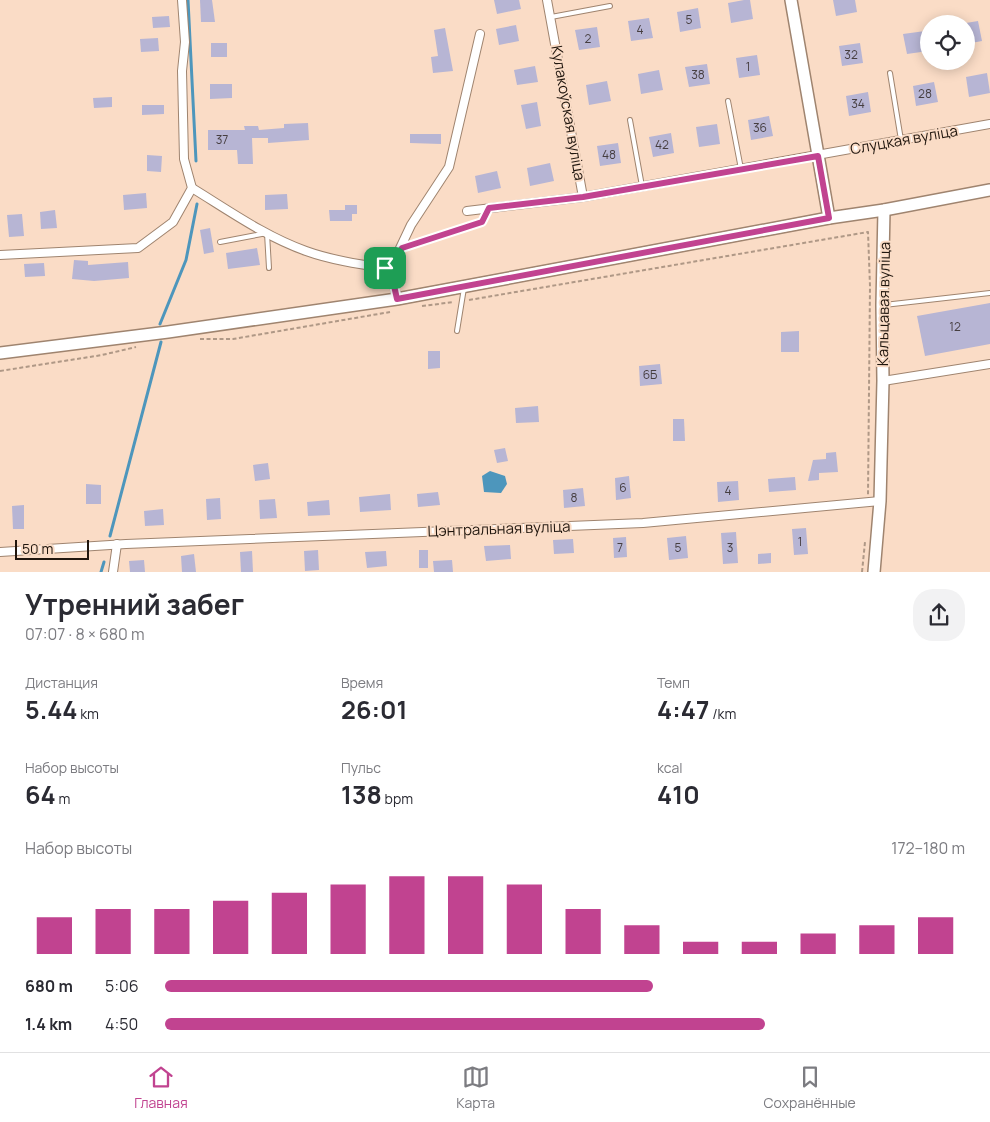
<!DOCTYPE html>
<html lang="ru">
<meta charset="utf-8">
<style>
:root{--surface:#fff;--page:#f2f2f3;--text:#2b2b33;--muted:#7c7c81;--line:#e1e1e2;--accent:#c14390}
body{margin:0;font-family:Manrope,sans-serif;background:var(--page);color:var(--text);height:100vh;display:flex;flex-direction:column;font-size:19px;white-space:nowrap}
*{box-sizing:border-box;margin:0}
p{font-size:16px;color:var(--muted)}
.icon{flex:none;width:28px;height:28px;fill:none;stroke:currentColor;stroke-width:2;stroke-linecap:round;stroke-linejoin:round}
.map{position:relative;height:572px;overflow:hidden}
.details{display:flex;flex-direction:column;background:var(--surface);flex:1}
.details>*{flex:none}
.controls{position:absolute;left:920px;top:15px;display:grid;gap:10px}
.controls a{display:grid;place-items:center;width:55px;height:55px;border-radius:50%;background:var(--surface);box-shadow:0 2px 12px #0003;font-size:25px}
.scale{position:absolute;left:15px;bottom:12px;width:74px;box-sizing:border-box;padding-left:5px;border:2px solid #20160e;border-top:0;font-size:14px;line-height:18px;white-space:nowrap;color:#20160e;-webkit-text-stroke:4px #fadcc6;paint-order:stroke}
.pin{position:absolute;display:grid;place-items:center;width:42px;height:42px;color:#fff;margin:-21px;border-radius:10px;box-shadow:0 2px 8px #0006}
.round{display:grid;place-items:center;flex:none;width:52px;height:52px;border-radius:20px;background:var(--page)}
.overview{display:flex;align-items:center;justify-content:space-between;height:85px;padding:0 25px}
h1{font-size:28px;font-weight:700;line-height:38px}
.metrics{display:grid;grid-template-columns:repeat(3,1fr);gap:8px;height:85px;padding:5px 25px}
.metrics div{display:grid;align-content:center}
.metrics b{font-size:25px;font-weight:700}
.metrics small{font-size:14px;font-weight:400}
.metrics p{font-size:14px}
.chart{height:140px;padding:10px 25px}
.chart p{display:flex;justify-content:space-between}
.chart svg{width:100%;height:90px;margin-top:5px;stroke:var(--accent);stroke-width:6}
ul{padding:0 25px;list-style:none;font-size:16px}
li{display:grid;grid-template-columns:80px 60px 1fr;align-items:center;height:38px}
li i{height:12px;border-radius:6px;background:var(--accent)}
.tab-bar{display:flex;justify-content:space-around;align-items:center;height:70px;border-top:1px solid var(--line);background:var(--surface);font-size:14px;color:var(--muted)}
.tab-bar a{display:grid;justify-items:center;gap:2px}
.tab-bar .selected{color:var(--accent)}
.map>svg:first-child{display:block}
.water{fill:#4d96bc}
.lines{fill:none;stroke-linecap:round;stroke-linejoin:round}
.stream{stroke:#4d96bc;stroke-width:3}
.building{fill:#b7b5d4}
.lane-casing{stroke:#9f846f;stroke-width:6}
.street-casing{stroke:#9f846f;stroke-width:10}
.secondary-casing{stroke:#9f846f;stroke-width:14}
.path{stroke:#af9886;stroke-width:2;stroke-dasharray:4 2.5;stroke-linecap:butt}
.lane{stroke:#fff;stroke-width:4}
.street{stroke:#fff;stroke-width:8}
.secondary{stroke:#fff;stroke-width:11}
.route-casing{stroke:#fff;stroke-width:10}
.route{stroke:#c14390;stroke-width:6}
.labels{text-anchor:middle;stroke-width:4;stroke-linejoin:round;paint-order:stroke}
.number-label{font-size:12px;fill:#463e40}
.street-label{font-size:15px;fill:#20160e;stroke:#fadcc6}
</style>
<div class="map">
<svg width="990" height="572" viewBox="0 0 990 572">
<rect width="100%" height="100%" fill="#fadcc6"/>
<polygon class="water" points="490,471 505,476 507,484 501,493 484,492 482,476"/>
<g class="lines">
<g class="stream">
<polyline points="188,0 196,161"/>
<polyline points="160,324 186,260 197,204"/>
<polyline points="110,536 161,342"/>
<polyline points="101,572 104,562"/>
</g>
</g>
<g class="building">
<polygon points="200,0 212,0 215,22 201,22"/>
<polygon points="494,0 519,0 521,9 497,14"/>
<polygon points="744,0 750,0 753,19 731,23 728,3"/>
<polygon points="833,0 855,0 857,12 836,16"/>
<polygon points="698,8 701,28 680,32 677,12"/>
<polygon points="169,16 170,27 153,28 152,17"/>
<polygon points="649,18 653,38 631,41 628,21"/>
<polygon points="978,21 982,41 966,44 966,23"/>
<polygon points="516,25 519,41 499,45 496,29"/>
<polygon points="597,27 600,47 579,50 575,30"/>
<polygon points="445,28 453,71 433,73 431,57 438,56 434,30"/>
<polygon points="925,31 928,51 907,54 903,34"/>
<polygon points="158,38 159,51 141,52 140,39"/>
<rect x="211" y="43" width="16" height="14"/>
<polygon points="860,43 863,63 842,66 839,46"/>
<polygon points="757,55 760,75 739,78 736,58"/>
<polygon points="707,64 710,84 689,87 685,67"/>
<polygon points="535,66 538,82 517,85 514,70"/>
<polygon points="659,70 663,90 641,94 638,74"/>
<polygon points="987,73 990,93 969,97 966,77"/>
<polygon points="607,81 611,101 589,105 586,85"/>
<polygon points="934,82 938,102 916,106 913,86"/>
<polygon points="210,84 232,84 232,98 210,99"/>
<polygon points="868,92 871,112 849,116 846,96"/>
<polygon points="112,97 112,107 94,108 93,98"/>
<polygon points="537,102 541,126 526,129 521,105"/>
<polygon points="142,105 164,105 164,114 142,115"/>
<polygon points="769,116 773,136 751,140 748,120"/>
<polygon points="308,123 309,140 268,143 268,138 252,138 253,164 238,164 237,150 208,150 208,130 245,130 244,126 258,126 259,130 284,128 284,124"/>
<polygon points="717,124 720,144 699,147 696,127"/>
<polygon points="671,133 674,153 653,157 649,137"/>
<polygon points="410,134 441,134 441,144 410,143"/>
<polygon points="618,143 621,163 600,166 597,146"/>
<polygon points="147,155 162,156 161,172 147,171"/>
<polygon points="550,163 554,181 530,186 527,168"/>
<polygon points="497,171 501,188 478,193 475,176"/>
<polygon points="146,193 147,208 124,210 123,195"/>
<polygon points="287,194 288,209 265,210 265,195"/>
<polygon points="345,205 357,205 357,214 352,214 352,221 330,221 329,210 345,210"/>
<polygon points="55,210 57,228 41,229 40,212"/>
<polygon points="22,214 24,236 9,237 7,215"/>
<polygon points="210,228 214,252 204,254 200,230"/>
<polygon points="257,248 260,265 228,269 226,253"/>
<polygon points="74,260 88,261 88,265 128,262 129,278 94,281 72,279"/>
<polygon points="44,263 45,276 25,277 24,264"/>
<polygon points="990,303 990,344 925,356 917,316"/>
<polygon points="799,331 799,352 781,352 781,332"/>
<polygon points="428,351 440,351 440,368 428,369"/>
<polygon points="660,364 662,384 640,386 639,366"/>
<polygon points="538,406 539,422 516,423 515,408"/>
<polygon points="673,419 684,419 685,441 673,441"/>
<polygon points="505,448 508,461 497,463 494,450"/>
<polygon points="836,452 838,472 819,473 819,480 808,481 813,460 826,459 826,453"/>
<polygon points="268,463 270,479 255,481 253,465"/>
<polygon points="629,476 631,498 616,500 615,478"/>
<polygon points="795,477 796,490 769,492 768,479"/>
<polygon points="738,481 739,500 718,502 717,482"/>
<polygon points="86,484 101,485 101,504 86,504"/>
<polygon points="583,488 585,506 564,508 563,490"/>
<polygon points="438,492 440,505 418,507 417,494"/>
<polygon points="390,494 391,510 360,512 359,497"/>
<polygon points="220,498 221,519 207,520 206,499"/>
<polygon points="275,499 277,518 260,519 259,500"/>
<polygon points="329,500 330,515 308,516 307,502"/>
<polygon points="24,505 24,529 13,529 12,506"/>
<polygon points="163,509 164,525 145,526 144,511"/>
<polygon points="806,528 808,554 794,555 792,529"/>
<polygon points="736,532 738,563 723,564 721,533"/>
<polygon points="686,536 688,558 669,560 667,538"/>
<polygon points="626,537 627,557 614,558 613,538"/>
<polygon points="573,539 574,553 554,554 553,540"/>
<polygon points="510,545 511,559 486,561 484,546"/>
<polygon points="318,550 319,570 305,571 304,551"/>
<rect x="419" y="550" width="9" height="18"/>
<polygon points="252,551 253,572 241,572 240,552"/>
<polygon points="386,551 387,566 367,568 365,552"/>
<polygon points="771,553 771,563 758,564 758,554"/>
<polygon points="194,554 196,572 182,572 181,556"/>
<polygon points="144,560 145,572 130,572 129,561"/>
<polygon points="452,560 453,572 434,572 433,561"/>
</g>
<g class="lines">
<g class="lane-casing">
<g id="lane">
<polyline points="551,17 610,6"/>
<polyline points="890,73 901,140"/>
<polyline points="728,101 741,169"/>
<polyline points="630,120 642,186"/>
<polyline points="220,242 267,233 269,268"/>
<polyline points="884,305 990,293"/>
<polyline points="457,331 464,288"/>
</g>
</g>
<g class="street-casing">
<g id="street">
<polyline points="547,0 583,197"/>
<path d="M192,188C228,210 266,237 306,251C331,260 358,264 385,268L393,263L411,225L449,167L480,34"/>
<polyline points="467,211 583,197 990,124"/>
<polyline points="0,255 138,248 173,222 192,188 184,159 182,71 185,42 182,0"/>
<polyline points="385,268 393,281 397,299"/>
<polyline points="883,381 990,364"/>
<polyline points="0,552 126,544 643,523 880,501"/>
<polyline points="113,572 117,544"/>
</g>
</g>
<g class="secondary-casing">
<g id="secondary">
<polyline points="791,0 829,218"/>
<polyline points="0,353 168,332 397,299 829,218 884,210 990,190"/>
<polyline points="874,572 880,501 883,381 882,305 884,210"/>
</g>
</g>
<g class="path">
<polyline points="411,245 482,222 485,216"/>
<polyline points="469,300 868,232 870,286 868,495"/>
<polyline points="422,306 454,302"/>
<polyline points="200,339 233,339 390,312"/>
<polyline points="0,371 102,355 136,347"/>
<polyline points="862,572 865,542"/>
</g>
<use href="#lane" class="lane"/>
<use href="#street" class="street"/>
<use href="#secondary" class="secondary"/>
</g>
<g class="lines">
<g class="route-casing">
<polygon id="route" points="818,156 829,218 397,299 393,281 385,268 393,263 402,248 482,222 489,208 583,197"/>
</g>
<use href="#route" class="route"/>
</g>
<g class="labels">
<g class="number-label">
<text x="689" y="24">5</text>
<text x="640" y="34">4</text>
<text x="588" y="43">2</text>
<text x="851" y="59">32</text>
<text x="748" y="71">1</text>
<text x="698" y="79">38</text>
<text x="925" y="98">28</text>
<text x="858" y="108">34</text>
<text x="760" y="132">36</text>
<text x="222" y="144">37</text>
<text x="662" y="149">42</text>
<text x="609" y="159">48</text>
<text x="955" y="331">12</text>
<text x="650" y="379">6Б</text>
<text x="623" y="492">6</text>
<text x="728" y="495">4</text>
<text x="574" y="502">8</text>
<text x="800" y="546">1</text>
<text x="620" y="552">7</text>
<text x="678" y="552">5</text>
<text x="730" y="552">3</text>
</g>
<g class="street-label">
<text transform="translate(568 113) rotate(80)" y="5">Кулакоўская вуліца</text>
<text transform="translate(904 140) rotate(-10)" y="5">Слуцкая вуліца</text>
<text transform="translate(884 304) rotate(-89)" y="5">Кальцавая вуліца</text>
<text transform="translate(499 529) rotate(-2)" y="5">Цэнтральная вуліца</text>
</g>
</g>
</svg>
<div class="controls">
<a><svg class="icon" aria-label="locate" viewBox="0 0 24 24"><circle cx="12" cy="12" r="6"/><path d="M12 2v4M12 18v4M2 12h4M18 12h4"/></svg></a>
</div>
<div class="scale">50 m</div>
<div class="pin" style="left:385px;top:268px;background:#1e9e55"><svg class="icon" aria-label="arrive" viewBox="0 0 24 24"><path d="M6 21V4h12l-3 4 3 4H6"/></svg></div>
</div>
<section class="details">
<div class="overview"><div><h1>Утренний забег</h1><p>07:07 · 8 × 680 m</p></div><a class="round"><svg class="icon" aria-label="share" viewBox="0 0 24 24"><path d="M12 15V3M7 8l5-5 5 5M5 13v7h14v-7"/></svg></a></div>
<div class="metrics">
<div><p>Дистанция</p><b>5.44<small> km</small></b></div>
<div><p>Время</p><b>26:01</b></div>
<div><p>Темп</p><b>4:47<small> /km</small></b></div>
</div>
<div class="metrics">
<div><p>Набор высоты</p><b>64<small> m</small></b></div>
<div><p>Пульс</p><b>138<small> bpm</small></b></div>
<div><p>kcal</p><b>410</b></div>
</div>
<div class="chart"><p><span>Набор высоты</span>172–180 m</p>
<svg viewBox="0 0 160 44" preserveAspectRatio="none"><path d="M5 44V26M15 44V22M25 44V22M35 44V18M45 44V14M55 44V10M65 44V6M75 44V6M85 44V10M95 44V22M105 44V30M115 44V38M125 44V38M135 44V34M145 44V30M155 44V26"/></svg>
</div>
<ul>
<li><b>680 m</b>5:06<i style="width:61%"></i></li>
<li><b>1.4 km</b>4:50<i style="width:75%"></i></li>
</ul>
</section>
<nav class="tab-bar">
<a class="selected"><svg class="icon" aria-label="home" viewBox="0 0 24 24"><path d="M3 11l9-7 9 7M6 9v11h12V9"/></svg>Главная</a>
<a><svg class="icon" aria-label="map" viewBox="0 0 24 24"><path d="M3 6l6-2 6 2 6-2v14l-6 2-6-2-6 2zM9 4v14M15 6v14"/></svg>Карта</a>
<a><svg class="icon" aria-label="saved" viewBox="0 0 24 24"><path d="M7 4h10v16l-5-4-5 4z"/></svg>Сохранённые</a>
</nav>
